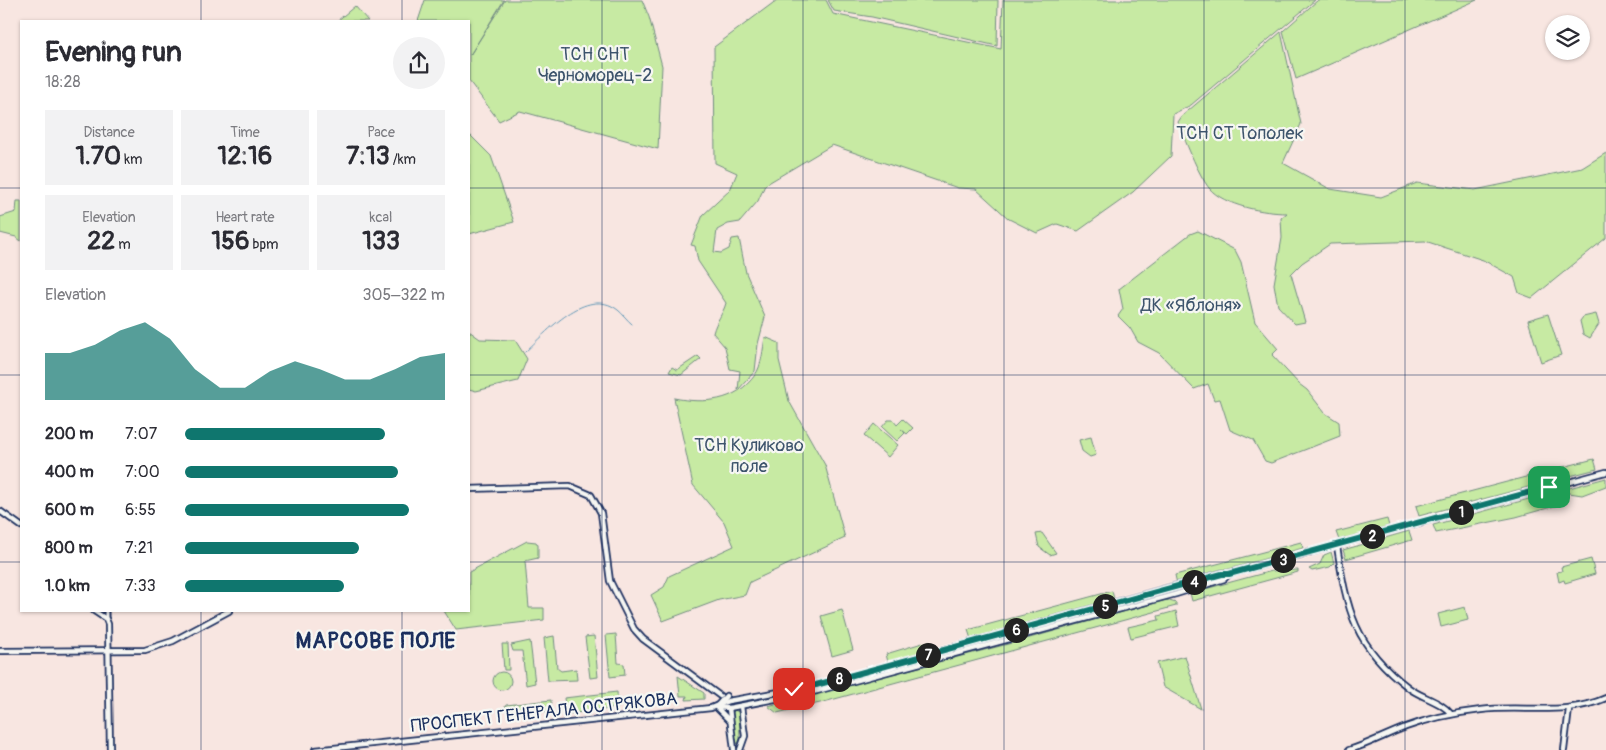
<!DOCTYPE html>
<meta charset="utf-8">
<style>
:root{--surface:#fff;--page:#f2f2f3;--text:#2b2b33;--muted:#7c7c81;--accent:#0f766e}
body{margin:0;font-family:Pangolin,sans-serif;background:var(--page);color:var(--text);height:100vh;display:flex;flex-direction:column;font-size:19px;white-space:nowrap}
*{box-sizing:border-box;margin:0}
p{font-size:16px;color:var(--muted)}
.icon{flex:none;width:28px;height:28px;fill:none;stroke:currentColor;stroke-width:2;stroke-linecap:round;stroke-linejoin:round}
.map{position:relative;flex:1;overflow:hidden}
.drawer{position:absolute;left:20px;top:20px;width:450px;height:592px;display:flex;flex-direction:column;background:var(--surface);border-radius:0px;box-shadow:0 1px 4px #0004}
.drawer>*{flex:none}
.fabs{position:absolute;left:1545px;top:15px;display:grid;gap:10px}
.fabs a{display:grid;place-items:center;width:45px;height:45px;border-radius:50%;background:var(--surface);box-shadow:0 1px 4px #0004;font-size:25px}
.pin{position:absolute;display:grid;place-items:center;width:42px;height:42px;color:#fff;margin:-21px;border-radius:10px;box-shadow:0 2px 8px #0006}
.km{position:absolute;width:25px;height:25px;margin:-12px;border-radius:50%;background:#222;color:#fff;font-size:14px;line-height:25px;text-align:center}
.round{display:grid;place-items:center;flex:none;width:52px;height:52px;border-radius:26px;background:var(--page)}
.summary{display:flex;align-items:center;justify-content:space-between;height:85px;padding:0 25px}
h1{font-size:28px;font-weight:800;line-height:38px}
.stats{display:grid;grid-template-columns:repeat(3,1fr);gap:8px;height:85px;padding:5px 25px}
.stats div{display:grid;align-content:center;border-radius:0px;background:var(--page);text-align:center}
.stats b{font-size:25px;font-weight:800}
.stats small{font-size:14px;font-weight:400}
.stats p{font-size:14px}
.chart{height:140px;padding:10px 25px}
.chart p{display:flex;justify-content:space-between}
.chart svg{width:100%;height:90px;margin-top:5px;fill:var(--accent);opacity:.7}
ul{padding:0 25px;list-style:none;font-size:16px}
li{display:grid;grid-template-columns:80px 60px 1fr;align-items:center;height:38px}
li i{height:12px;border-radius:6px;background:var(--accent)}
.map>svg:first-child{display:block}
.green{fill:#c7eaa3;stroke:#718c80}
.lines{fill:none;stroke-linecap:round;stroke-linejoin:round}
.stream{stroke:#6298b7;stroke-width:1}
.minor-casing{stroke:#1b2f5e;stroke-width:7}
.major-casing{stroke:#1b2f5e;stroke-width:8}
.minor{stroke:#f6f6f2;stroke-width:3}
.major{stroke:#f6f6f2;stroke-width:4.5}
.route-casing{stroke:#fff;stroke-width:10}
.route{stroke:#0f766e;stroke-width:6}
.grid{fill:none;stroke:#1b2f5e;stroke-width:1;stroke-opacity:0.55}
.labels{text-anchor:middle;stroke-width:4.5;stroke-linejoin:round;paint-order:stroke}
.park-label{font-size:18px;fill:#3d546c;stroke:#f6f6f2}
.street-label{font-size:18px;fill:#1b2f5e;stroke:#f6f6f2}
.district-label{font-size:22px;font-weight:bold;letter-spacing:1px;fill:#1b2f5e;stroke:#f6f6f2}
</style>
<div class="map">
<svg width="1606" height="750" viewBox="0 0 1606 750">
<rect width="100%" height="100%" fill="#f8e6e1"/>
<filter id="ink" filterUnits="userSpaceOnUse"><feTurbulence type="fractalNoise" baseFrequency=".02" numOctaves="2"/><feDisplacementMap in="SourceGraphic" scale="10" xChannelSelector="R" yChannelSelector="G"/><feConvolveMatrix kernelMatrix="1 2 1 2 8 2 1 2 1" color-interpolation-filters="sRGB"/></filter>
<g filter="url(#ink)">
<g class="green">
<polygon points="425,0 504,0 470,55 505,0 642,0 649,17 662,66 658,149 520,111 499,121 469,81 469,21 418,21"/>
<path d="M777,0H826L833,14L1001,49L1003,0H1315L1191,105L1173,114L1171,156L1133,192L1078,231L1057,224L1037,233L1009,219L976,189L958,188L832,145L765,185L758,201L740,222L728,224L717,230L714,252L721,253L729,249L732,239L739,238L746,273L765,317L758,344L755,371L738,390L740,371L730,369L725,347L713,333C716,321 723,314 726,303L698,261L695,246L691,245L703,215L730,190L737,173L715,163L714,47Z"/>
<polygon points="828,0 998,0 997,46 872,17 834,11"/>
<polygon points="1318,0 1477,0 1296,79 1283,31"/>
<polygon points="355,6 368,21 337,21"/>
<path d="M1281,32L1301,124L1283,163L1330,189L1381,197L1417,183L1475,190L1582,168L1606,153V238L1532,298L1519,293L1514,277L1483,260L1425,241L1330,244L1302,263L1291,274L1305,322L1295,324L1278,306L1274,284L1282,238L1281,218L1287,213C1265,213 1224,206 1209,188C1198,174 1184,138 1178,122L1182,116Z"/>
<polygon points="469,134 491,156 514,222 469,234"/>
<polygon points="17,201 21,201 21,241 16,237 0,233 0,217 16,212"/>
<polygon points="1198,231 1235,250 1241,262 1255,322 1278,349 1272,355 1299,384 1307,390 1325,413 1339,422 1340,436 1271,463 1265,461 1253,440 1230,430 1220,399 1214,400 1208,384 1194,389 1159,353 1138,342 1130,328 1118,316 1123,309 1119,289 1190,234"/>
<polygon points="1548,314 1561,355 1541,362 1528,320"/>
<polygon points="1596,314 1599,324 1590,338 1583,334 1580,321 1583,317"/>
<polygon points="469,331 480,339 515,340 527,359 518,381 476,391 469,389"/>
<path d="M765,337L779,343V360L789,401L825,465L845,538L750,582L745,595L719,600L663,621L651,595L664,587L669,576L734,546L724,522L693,485L674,398C704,404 736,402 755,375C762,366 763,348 765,337Z"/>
<polygon points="698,356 701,359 681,375 669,372 672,367 677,370"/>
<polygon points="903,419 913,428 907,434 901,429 905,433 897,441 882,427 888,420 893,420 897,425"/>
<polygon points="874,424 898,445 888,457 864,436"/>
<polygon points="1091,437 1096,455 1090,457 1082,451 1079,440"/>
<polygon points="1594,459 1597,469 1562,478 1559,468"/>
<polygon points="1537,474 1540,484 1419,516 1416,506"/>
<polygon points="1606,478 1606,486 1582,495 1569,493 1561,496 1562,504 1516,517 1436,533 1433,525"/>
<polygon points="1387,519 1389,526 1339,540 1336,532"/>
<polygon points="1409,531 1412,540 1346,559 1343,550"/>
<polygon points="1042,533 1056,553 1050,555 1039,547 1036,534"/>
<polygon points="527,541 536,542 538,545 538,558 525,561 529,608 544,608 544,620 456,630 444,611 469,611 469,572"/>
<polygon points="1301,542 1303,548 1177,584 1175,575"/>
<polygon points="1331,552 1334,563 1330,567 1312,571 1309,569 1320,564 1324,555"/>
<polygon points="1591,559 1595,574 1565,583 1564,580 1559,582 1557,572 1562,571 1561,567"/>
<polygon points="1298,570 1298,572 1192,601 1190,593 1272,571"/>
<polygon points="1112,591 1114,599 971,639 968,630"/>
<polygon points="1166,600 1176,603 1176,606 820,703 777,713 768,706 1008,644"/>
<polygon points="1465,607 1468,620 1441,627 1438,614"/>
<polygon points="842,610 853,650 832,656 821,616"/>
<polygon points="1176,611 1179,626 1131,638 1128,627 1159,620 1158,616"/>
<polygon points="616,634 618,663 624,664 625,675 610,677 606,635"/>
<polygon points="554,636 557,668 561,671 576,669 577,680 548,681 544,638"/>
<polygon points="594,636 598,677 590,678 585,637"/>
<polygon points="530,641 535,683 526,685 522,651 513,651 511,645"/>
<polygon points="929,641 932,649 888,662 886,654"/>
<polygon points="502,644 508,644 509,670 504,670"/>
<polygon points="1185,656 1201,709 1163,687 1157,663"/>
<circle cx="502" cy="681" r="9"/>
<polygon points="678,676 704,693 704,699 686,700 687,696 680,696"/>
<polygon points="617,692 618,708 566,714 564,698"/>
<polygon points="551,700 551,711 515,714 505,707 506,705"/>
<polygon points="734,710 739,712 740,738 738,744 736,741 732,714"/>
</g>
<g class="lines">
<path class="stream" d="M525,352C546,333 586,285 618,310C623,314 627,320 632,324"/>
<g class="minor-casing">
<polyline id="minor" points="106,618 106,611"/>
</g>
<g class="major-casing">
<g id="major">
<polyline points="469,489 570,486 591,495 601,513 610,581 634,629 643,639 720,696"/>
<polyline points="0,511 21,526"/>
<path d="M1337,546C1347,611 1354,646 1409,688C1422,698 1441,701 1451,714"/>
<polyline points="94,611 106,619 108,624 110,750"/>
<polyline points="0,651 145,650 173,641 229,611"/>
<polyline points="717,706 726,696"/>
<polyline points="716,707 730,721"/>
<polyline points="717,707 729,708 817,691 1176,594 1224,579 1229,574"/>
<polyline points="729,708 734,750"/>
<polyline points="315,750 711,708 728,701 818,685 1222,573 1229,574 1606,472"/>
<polyline points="740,750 745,736 741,706"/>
<path d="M1349,750C1369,744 1387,734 1406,727C1430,718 1455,713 1481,710C1524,705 1566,716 1606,698"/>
<polyline points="1564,750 1569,709"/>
</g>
</g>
<use href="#minor" class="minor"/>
<use href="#major" class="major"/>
</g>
</g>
<g class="lines" filter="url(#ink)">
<g class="route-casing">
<polyline id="route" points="794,689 816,685 1222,574 1229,574 1549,487"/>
</g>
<use href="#route" class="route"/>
</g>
<path class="grid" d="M201,0V21M402,0V21M602,0V750M803,0V750M1004,0V750M1204,0V750M1405,0V750M0,188H21M469,188H1606M0,375H21M469,375H1606M0,562H21M469,562H1606M201,611V750M402,611V750"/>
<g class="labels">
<g class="park-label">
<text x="595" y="60">ТСН СНТ<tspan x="595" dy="21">Черноморец-2</tspan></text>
<text x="1240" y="139">ТСН СТ Тополек</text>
<text x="1191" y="311">ДК «Яблоня»</text>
<text x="749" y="451">ТСН Куликово<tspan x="749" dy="21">поле</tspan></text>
</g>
<g class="street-label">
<text transform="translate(544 712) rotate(-6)" y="6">ПРОСПЕКТ ГЕНЕРАЛА ОСТРЯКОВА</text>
</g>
<g class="district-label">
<text x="376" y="648">МАРСОВЕ ПОЛЕ</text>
</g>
</g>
</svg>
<div class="fabs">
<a><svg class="icon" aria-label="layers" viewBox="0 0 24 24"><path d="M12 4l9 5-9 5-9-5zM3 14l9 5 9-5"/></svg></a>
</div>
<div class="pin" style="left:1549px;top:487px;background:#1e9e55"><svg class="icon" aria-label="arrive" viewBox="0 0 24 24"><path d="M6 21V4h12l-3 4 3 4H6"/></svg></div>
<div class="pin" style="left:794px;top:689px;background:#d93025"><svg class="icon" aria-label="check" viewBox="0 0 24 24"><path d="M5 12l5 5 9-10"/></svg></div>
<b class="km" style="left:1461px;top:512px">1</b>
<b class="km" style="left:1372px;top:536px">2</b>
<b class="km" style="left:1283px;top:560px">3</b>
<b class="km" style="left:1194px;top:582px">4</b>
<b class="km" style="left:1105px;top:606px">5</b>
<b class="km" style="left:1016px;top:630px">6</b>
<b class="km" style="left:928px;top:655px">7</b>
<b class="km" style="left:839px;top:679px">8</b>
<section class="drawer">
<div class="summary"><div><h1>Evening run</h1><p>18:28</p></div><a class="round"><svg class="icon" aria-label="share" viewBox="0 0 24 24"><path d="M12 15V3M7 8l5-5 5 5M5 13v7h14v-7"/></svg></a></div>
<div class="stats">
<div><p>Distance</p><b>1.70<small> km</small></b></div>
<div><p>Time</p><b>12:16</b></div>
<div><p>Pace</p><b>7:13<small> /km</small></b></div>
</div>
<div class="stats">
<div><p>Elevation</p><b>22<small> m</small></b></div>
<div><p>Heart rate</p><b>156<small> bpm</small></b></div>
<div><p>kcal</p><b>133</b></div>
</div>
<div class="chart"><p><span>Elevation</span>305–322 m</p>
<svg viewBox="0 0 160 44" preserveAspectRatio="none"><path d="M0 44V21L10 21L20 17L30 10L40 6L50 14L60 29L70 38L80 38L90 30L100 25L110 29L120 34L130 34L140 29L150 23L160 21V44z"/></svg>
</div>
<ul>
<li><b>200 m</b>7:07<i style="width:77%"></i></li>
<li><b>400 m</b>7:00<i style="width:82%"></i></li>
<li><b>600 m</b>6:55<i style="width:86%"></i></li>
<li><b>800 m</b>7:21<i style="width:67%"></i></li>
<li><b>1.0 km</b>7:33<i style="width:61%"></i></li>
</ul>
</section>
</div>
